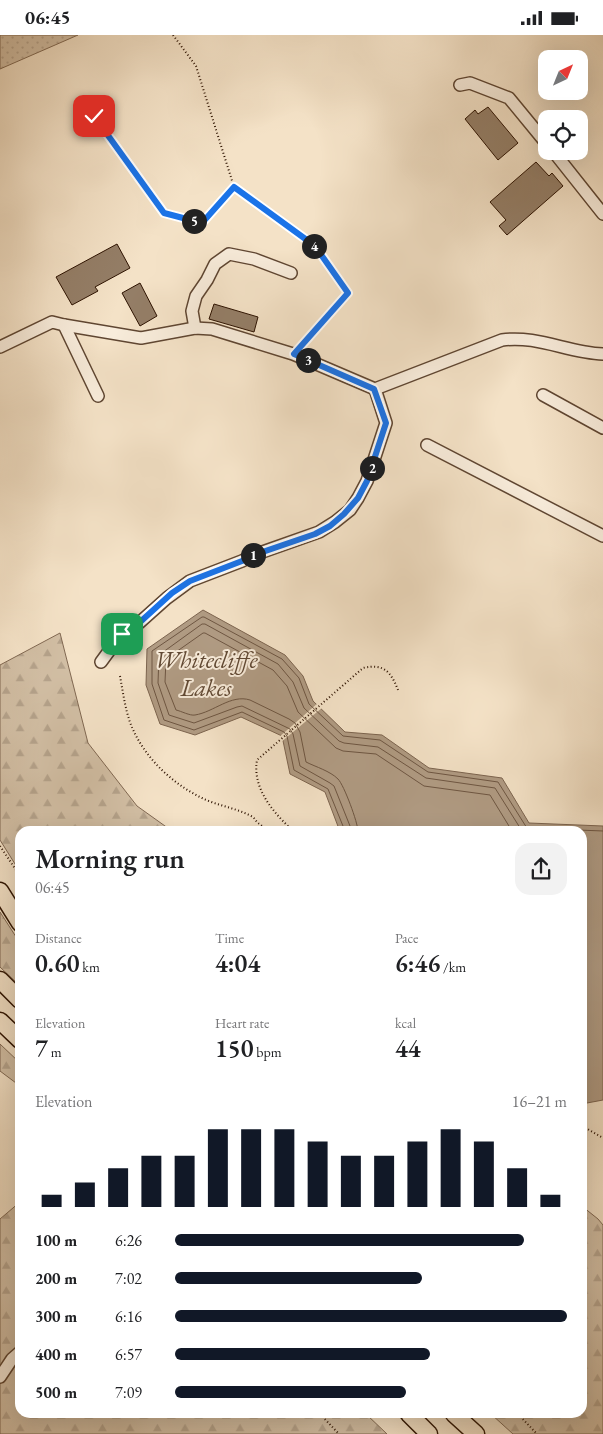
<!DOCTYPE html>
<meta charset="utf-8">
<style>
:root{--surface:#fff;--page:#f2f2f2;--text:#202124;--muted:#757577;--accent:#111827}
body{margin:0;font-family:"EB Garamond",serif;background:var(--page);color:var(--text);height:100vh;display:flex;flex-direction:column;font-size:19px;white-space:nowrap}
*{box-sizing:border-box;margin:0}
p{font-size:16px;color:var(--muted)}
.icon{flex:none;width:28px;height:28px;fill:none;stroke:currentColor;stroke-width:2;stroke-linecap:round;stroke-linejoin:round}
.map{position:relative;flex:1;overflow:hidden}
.sheet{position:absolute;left:15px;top:791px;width:572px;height:592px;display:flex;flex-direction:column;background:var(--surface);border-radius:15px;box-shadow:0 5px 20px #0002}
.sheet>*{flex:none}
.needle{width:32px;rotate:43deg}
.buttons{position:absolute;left:538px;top:15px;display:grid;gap:10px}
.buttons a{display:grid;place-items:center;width:50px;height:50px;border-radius:10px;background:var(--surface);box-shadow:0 5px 20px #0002;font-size:25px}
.pin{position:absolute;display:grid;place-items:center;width:42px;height:42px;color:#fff;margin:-21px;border-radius:10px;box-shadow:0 2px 8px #0006}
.km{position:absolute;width:25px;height:25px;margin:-12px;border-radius:50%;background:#222;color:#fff;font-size:14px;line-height:25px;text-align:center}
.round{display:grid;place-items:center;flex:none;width:52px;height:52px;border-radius:15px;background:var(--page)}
.overview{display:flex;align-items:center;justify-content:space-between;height:85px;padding:0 20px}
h1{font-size:28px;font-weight:600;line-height:38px}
.figures{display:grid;grid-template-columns:repeat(3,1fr);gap:8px;height:85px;padding:5px 20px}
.figures div{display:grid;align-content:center}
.figures b{font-size:25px;font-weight:600}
.figures small{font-size:14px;font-weight:400}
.figures p{font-size:14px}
.chart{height:140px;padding:10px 20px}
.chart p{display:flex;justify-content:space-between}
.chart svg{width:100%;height:90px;margin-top:5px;stroke:var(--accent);stroke-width:6}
ul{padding:0 20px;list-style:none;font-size:16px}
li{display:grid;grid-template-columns:80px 60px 1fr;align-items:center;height:38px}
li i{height:12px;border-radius:6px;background:var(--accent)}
.status{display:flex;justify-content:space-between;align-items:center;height:35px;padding:0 25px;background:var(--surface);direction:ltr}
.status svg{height:14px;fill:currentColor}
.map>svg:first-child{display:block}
.grass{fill:url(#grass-dots);stroke:#806852}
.forest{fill:url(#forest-firs);stroke:#806852}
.water{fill:#b09b83;stroke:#7c644f}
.pier{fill:#f4e2c7}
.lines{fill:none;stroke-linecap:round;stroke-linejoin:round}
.shore{stroke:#6e5642;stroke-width:1}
.building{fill:#947e67;stroke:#2d1200}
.minor-casing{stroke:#5f4632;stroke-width:14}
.highway-casing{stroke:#2d1200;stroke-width:19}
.path{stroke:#2d1200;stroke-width:2;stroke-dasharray:1 2.5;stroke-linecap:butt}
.minor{stroke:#f8ecdb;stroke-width:11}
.highway{stroke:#f4e2c7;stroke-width:16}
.route-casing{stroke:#fff;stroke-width:10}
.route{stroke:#1a73e8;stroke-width:6}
.labels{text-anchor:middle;stroke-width:4;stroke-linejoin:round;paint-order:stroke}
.water-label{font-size:24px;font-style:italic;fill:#614934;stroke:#f8ecdb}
</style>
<div class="status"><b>06:45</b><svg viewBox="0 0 49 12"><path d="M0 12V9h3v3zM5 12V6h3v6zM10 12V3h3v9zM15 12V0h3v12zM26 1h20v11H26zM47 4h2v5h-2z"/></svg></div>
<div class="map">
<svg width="603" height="1399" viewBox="0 0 603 1399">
<defs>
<pattern id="grass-dots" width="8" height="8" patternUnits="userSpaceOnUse" patternTransform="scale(1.25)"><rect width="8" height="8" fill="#d2bfa5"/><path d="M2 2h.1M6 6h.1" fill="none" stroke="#b5a38c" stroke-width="1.8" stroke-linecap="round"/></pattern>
<pattern id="forest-firs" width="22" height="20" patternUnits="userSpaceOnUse" patternTransform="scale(1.25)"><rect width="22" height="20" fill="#d2bfa5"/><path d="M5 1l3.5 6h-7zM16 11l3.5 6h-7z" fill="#b5a38c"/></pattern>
</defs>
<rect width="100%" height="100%" fill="#f4e2c7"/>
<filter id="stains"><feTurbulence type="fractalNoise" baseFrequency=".004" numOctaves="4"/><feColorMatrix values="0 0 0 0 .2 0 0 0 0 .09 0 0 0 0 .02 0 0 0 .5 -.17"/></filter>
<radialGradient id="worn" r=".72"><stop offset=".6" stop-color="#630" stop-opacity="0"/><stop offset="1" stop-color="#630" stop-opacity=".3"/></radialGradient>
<polygon class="grass" points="0,0 78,0 0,34"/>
<g class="forest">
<polygon points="60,598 88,708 137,771 172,796 20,796 20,837 0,805 0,630"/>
<polygon points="0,877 20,908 20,951 0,932"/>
<polygon points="0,1009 20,1028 20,1051 0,1036"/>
<polygon points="20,1167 20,1379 366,1379 387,1399 0,1399 0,1184"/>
<polygon points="583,1172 598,1184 603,1190 603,1399 513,1399 491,1379 582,1379"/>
</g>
<polygon class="water" points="203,575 285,620 303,641 313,666 345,697 382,700 429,733 502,743 529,788 603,791 603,1065 587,1068 583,1065 582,796 348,796 339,794 325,757 290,739 282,701 241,682 195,700 160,689 146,650 147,614"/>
<polygon class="pier" points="318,668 323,672 280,708 278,703"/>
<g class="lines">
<g class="shore">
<polyline points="345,796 328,754 294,735 287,701 284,697 242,677 194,695 164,685 152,649 152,616 202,582 204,582 282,624 299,643 309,669 343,701 380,705 428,737 498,747 525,790 527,793 603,796"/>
<polyline points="351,796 350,791 334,751 330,748 300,731 293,699 290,694 242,671 237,672 194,688 169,680 158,648 159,620 202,589 205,589 278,629 293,647 304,673 339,706 344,708 378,712 426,743 495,753 522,796"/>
<path d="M358,796C358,788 344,750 338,744C330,736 316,732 306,727L300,697L295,688L289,684L250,665C231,659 214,677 195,680C190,681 181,676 176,675L165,647L166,624L203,598H205L273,635L287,651L298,677L336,713L343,716L376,719L424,751L490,760L512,796"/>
</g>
</g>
<g class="building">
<polygon points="488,72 518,108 498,125 465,84 475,75 478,79"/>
<polygon points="536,127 549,141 552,138 563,151 507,200 499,191 506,185 490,167"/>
<polygon points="117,209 130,233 95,252 98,256 72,270 56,242"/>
<polygon points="140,248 157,281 140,291 122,258"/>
<polygon points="214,269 258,282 254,297 209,284"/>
</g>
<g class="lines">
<g class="minor-casing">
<g id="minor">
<polyline points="460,50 470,48 509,63 546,108"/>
<polyline points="553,116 603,179"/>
<polyline points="64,290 98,361"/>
<polyline points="195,293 192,276 196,261 207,245 215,229 229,219 254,224 291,238"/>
<path d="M0,312L52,287L64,290L141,303L195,293L212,294L293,319L375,354L502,305C538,300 568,318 603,319"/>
<polyline points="543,360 603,393"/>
<polyline points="427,410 603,501"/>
<polyline points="101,627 120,601 139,588 167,563 190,546 242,526 254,520 319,497 335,487 350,475 358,463 367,446 386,388 375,354"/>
<polyline points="0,1342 12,1324 20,1317"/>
</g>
</g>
<g class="highway-casing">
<g id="highway">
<polyline points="0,856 20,888"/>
<polyline points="0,945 20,965"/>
<polyline points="0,986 20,1005"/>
<polyline points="409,1379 429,1399"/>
<polyline points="454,1379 476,1399"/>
</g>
</g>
<g class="path">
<polyline points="173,0 196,31 234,152 315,211 348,258 301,310"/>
<polyline points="94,81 164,178 202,188 234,152"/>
<path d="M120,641C123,657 125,674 131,690C144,722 171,748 202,763C218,771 237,773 253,782C255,784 256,786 258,788C262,791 266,794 271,796"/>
<path d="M293,796C274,778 252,754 257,725L363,633C384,628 391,637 398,655"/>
<polyline points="0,811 20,841"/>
<polyline points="582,1091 603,1103"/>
<polyline points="320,1379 339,1399"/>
<polyline points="518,1379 537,1399"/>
</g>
<use href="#minor" class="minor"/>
<use href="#highway" class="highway"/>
</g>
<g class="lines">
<g class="route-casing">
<polyline id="route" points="94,81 164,178 202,188 234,152 315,211 348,258 294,319 374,354 386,388 367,446 358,463 344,479 330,491 315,499 254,520 242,526 190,546 172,558 139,588 122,599"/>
</g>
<use href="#route" class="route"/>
</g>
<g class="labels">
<g class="water-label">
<text x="206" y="633">Whitecliffe<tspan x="206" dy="28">Lakes</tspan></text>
</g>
</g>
<rect width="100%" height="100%" filter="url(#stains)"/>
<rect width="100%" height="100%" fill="url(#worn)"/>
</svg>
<div class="buttons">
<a><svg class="needle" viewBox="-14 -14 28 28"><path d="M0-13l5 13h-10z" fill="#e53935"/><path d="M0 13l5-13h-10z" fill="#757577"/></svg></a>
<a><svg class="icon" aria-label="locate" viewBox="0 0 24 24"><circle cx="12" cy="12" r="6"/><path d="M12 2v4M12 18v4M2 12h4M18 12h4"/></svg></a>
</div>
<div class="pin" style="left:122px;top:599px;background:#1e9e55"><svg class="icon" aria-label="arrive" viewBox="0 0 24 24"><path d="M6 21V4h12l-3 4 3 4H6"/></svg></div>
<div class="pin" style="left:94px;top:81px;background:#d93025"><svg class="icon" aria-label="check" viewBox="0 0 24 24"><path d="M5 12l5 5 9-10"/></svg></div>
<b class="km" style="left:253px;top:520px">1</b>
<b class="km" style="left:372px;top:433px">2</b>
<b class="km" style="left:308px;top:325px">3</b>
<b class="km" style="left:314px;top:211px">4</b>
<b class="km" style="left:194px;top:186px">5</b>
<section class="sheet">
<div class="overview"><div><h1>Morning run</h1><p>06:45</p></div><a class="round"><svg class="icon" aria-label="share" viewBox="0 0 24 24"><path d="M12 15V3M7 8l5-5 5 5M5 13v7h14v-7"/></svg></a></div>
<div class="figures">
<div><p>Distance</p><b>0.60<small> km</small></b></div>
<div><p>Time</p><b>4:04</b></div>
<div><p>Pace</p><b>6:46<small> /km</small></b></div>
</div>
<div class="figures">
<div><p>Elevation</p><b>7<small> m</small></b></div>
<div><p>Heart rate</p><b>150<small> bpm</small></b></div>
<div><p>kcal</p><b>44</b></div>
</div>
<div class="chart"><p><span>Elevation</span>16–21 m</p>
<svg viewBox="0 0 160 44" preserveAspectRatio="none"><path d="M5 44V38M15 44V32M25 44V25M35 44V19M45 44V19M55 44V6M65 44V6M75 44V6M85 44V12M95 44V19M105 44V19M115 44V12M125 44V6M135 44V12M145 44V25M155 44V38"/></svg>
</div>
<ul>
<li><b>100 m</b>6:26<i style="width:89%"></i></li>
<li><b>200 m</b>7:02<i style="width:63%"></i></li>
<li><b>300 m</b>6:16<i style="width:100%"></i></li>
<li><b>400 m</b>6:57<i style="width:65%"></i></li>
<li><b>500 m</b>7:09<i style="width:59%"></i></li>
</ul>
</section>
</div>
